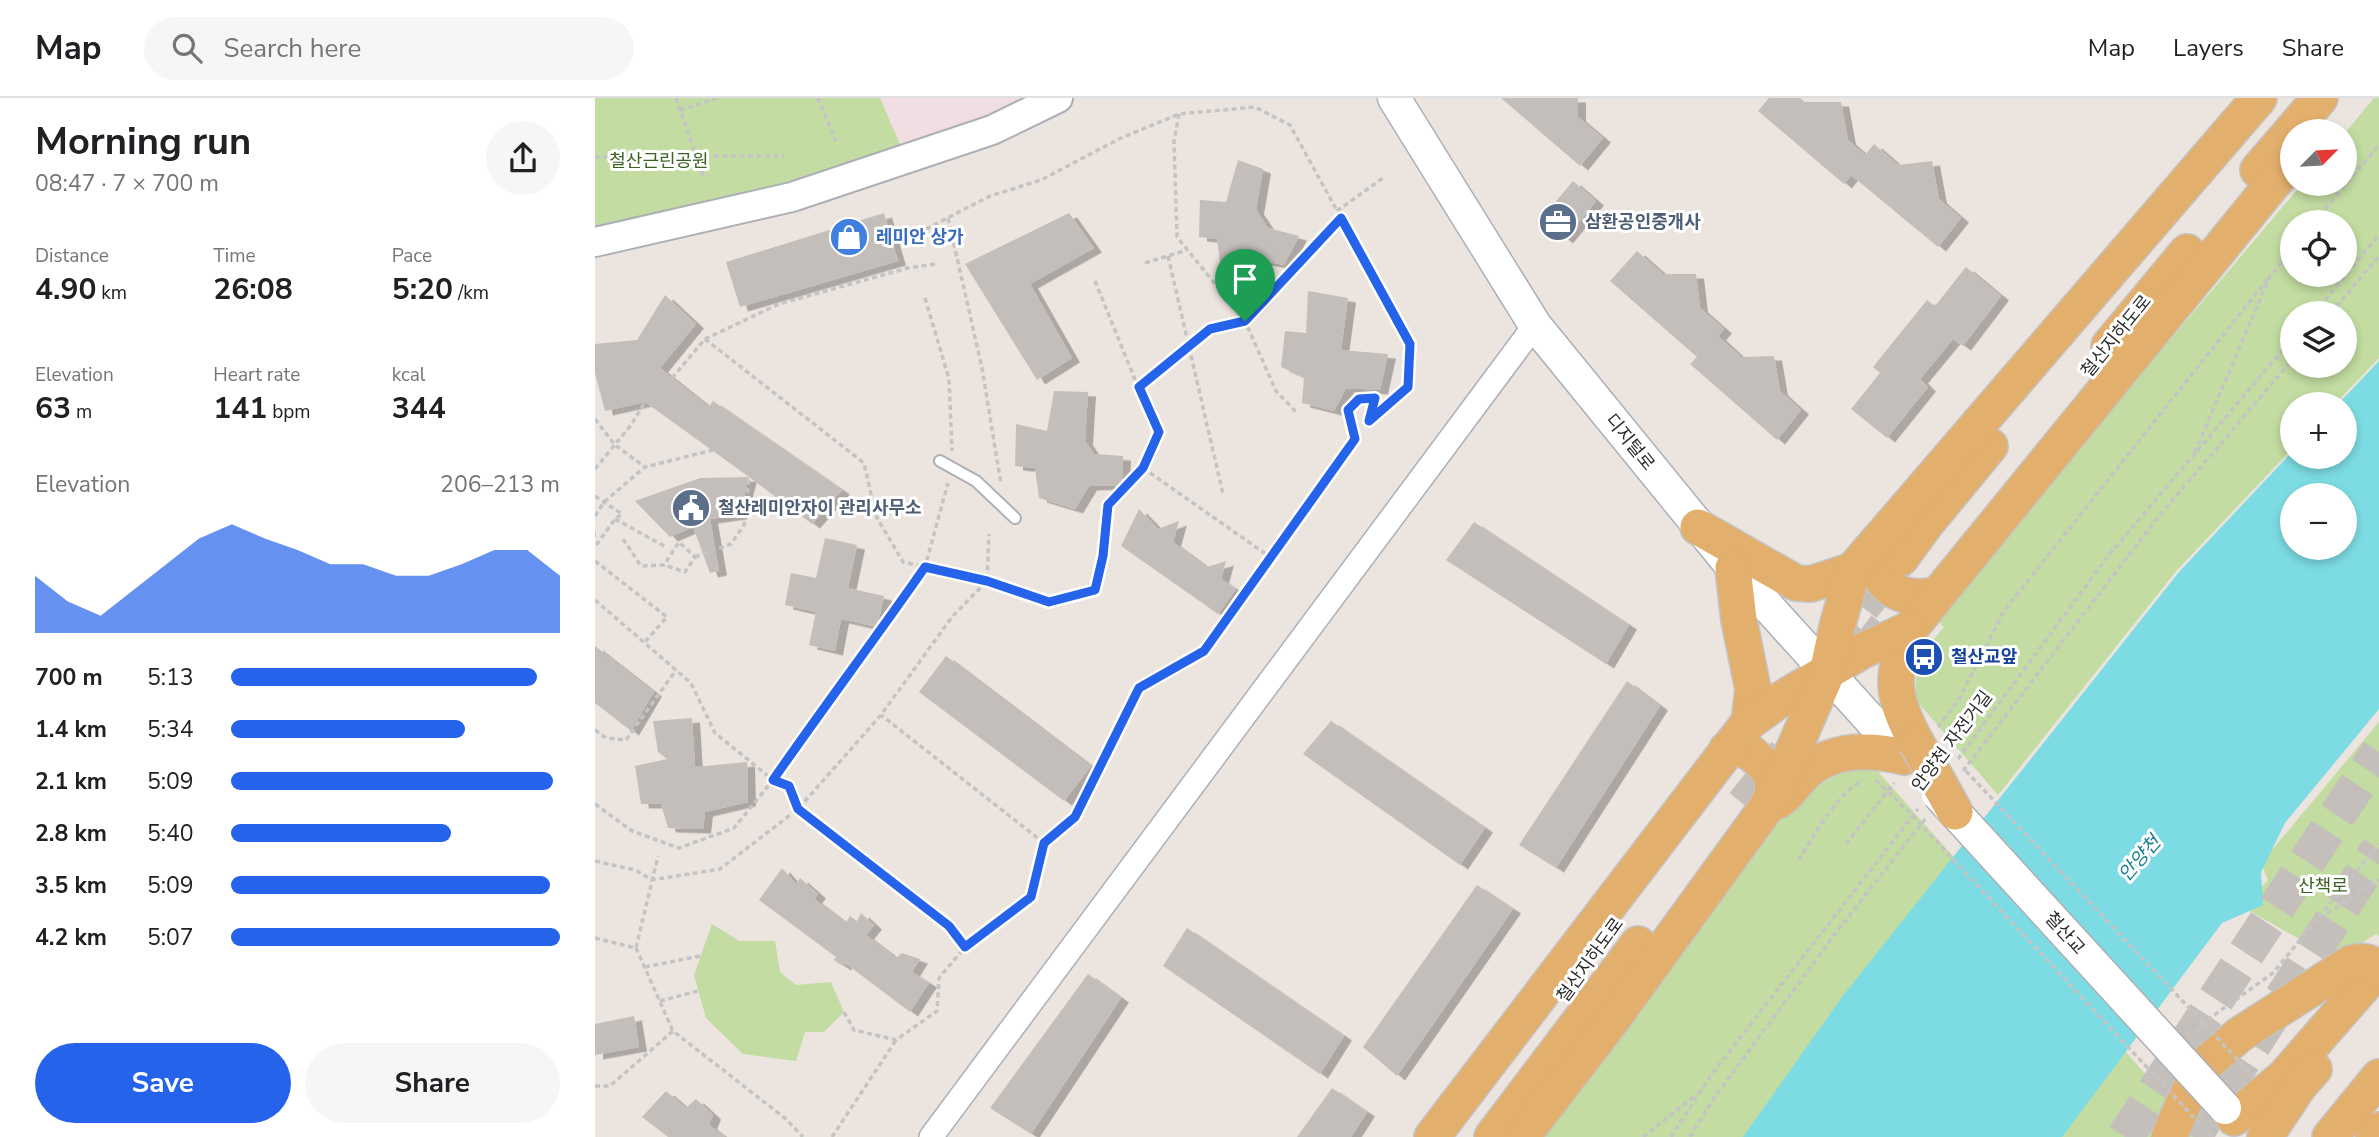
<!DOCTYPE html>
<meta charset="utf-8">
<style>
:root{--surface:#fff;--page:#f6f6f6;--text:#202124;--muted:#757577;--line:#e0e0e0;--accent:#2563eb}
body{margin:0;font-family:"Nunito Sans","Noto Sans KR",sans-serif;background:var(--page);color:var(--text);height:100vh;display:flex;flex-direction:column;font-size:26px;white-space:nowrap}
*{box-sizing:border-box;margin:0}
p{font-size:23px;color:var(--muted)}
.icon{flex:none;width:38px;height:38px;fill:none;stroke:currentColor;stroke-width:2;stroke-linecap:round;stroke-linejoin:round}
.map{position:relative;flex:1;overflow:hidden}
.side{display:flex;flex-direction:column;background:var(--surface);width:595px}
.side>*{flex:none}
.needle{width:46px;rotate:66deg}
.fabs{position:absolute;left:1685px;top:21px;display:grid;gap:14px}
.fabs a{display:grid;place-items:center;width:77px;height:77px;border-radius:50%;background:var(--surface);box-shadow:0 4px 10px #0003;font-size:35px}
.pin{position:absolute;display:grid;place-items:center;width:60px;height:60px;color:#fff;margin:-72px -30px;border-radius:50% 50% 50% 0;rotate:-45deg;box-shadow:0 0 7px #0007}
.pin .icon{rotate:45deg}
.round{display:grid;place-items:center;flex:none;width:74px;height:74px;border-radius:37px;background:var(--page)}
.head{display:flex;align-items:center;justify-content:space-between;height:119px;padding:0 35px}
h1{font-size:38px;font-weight:700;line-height:52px}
.metrics{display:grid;grid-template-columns:repeat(3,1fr);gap:10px;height:119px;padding:7px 35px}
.metrics div{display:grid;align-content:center}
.metrics b{font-size:30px;font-weight:700}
.metrics small{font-size:19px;font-weight:400}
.metrics p{font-size:19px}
.chart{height:196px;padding:14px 35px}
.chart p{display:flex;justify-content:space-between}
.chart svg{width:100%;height:126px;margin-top:7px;fill:var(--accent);opacity:.7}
.primary-button{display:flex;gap:14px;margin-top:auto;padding:14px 35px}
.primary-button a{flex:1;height:80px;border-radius:42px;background:var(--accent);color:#fff;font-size:28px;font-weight:700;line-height:80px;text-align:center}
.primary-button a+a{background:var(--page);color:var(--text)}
ul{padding:0 35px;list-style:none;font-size:23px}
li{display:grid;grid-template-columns:112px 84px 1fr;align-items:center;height:52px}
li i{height:18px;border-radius:9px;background:var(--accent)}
header{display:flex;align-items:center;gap:42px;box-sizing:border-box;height:98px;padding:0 35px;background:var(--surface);border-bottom:2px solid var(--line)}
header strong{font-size:33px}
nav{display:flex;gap:38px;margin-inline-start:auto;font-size:24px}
.search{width:490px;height:63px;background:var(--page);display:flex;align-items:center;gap:18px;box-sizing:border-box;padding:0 24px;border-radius:38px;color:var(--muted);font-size:26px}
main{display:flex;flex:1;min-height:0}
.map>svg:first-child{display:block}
.medical{fill:#f1dee3}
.green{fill:#c2dca1;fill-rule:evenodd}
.water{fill:#7ddce3;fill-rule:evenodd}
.building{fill:#c4bebb;filter:url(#shadow)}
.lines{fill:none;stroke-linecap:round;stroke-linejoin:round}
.primary-tunnel{stroke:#c5bfbb;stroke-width:35;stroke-dasharray:35 18;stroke-linecap:butt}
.trunk-tunnel{stroke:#c5bfbb;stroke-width:37;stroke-dasharray:37 18;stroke-linecap:butt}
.service-casing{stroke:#acb0b6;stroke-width:14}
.minor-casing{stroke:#acb0b6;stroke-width:26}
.tertiary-casing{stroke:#acb0b6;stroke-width:32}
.secondary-casing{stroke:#acb0b6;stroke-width:35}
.primary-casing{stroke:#c4c4c4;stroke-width:38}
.path{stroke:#c4c4c4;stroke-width:3.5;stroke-dasharray:5 3.5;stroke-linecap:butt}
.service{stroke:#fff;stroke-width:10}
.minor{stroke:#fff;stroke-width:23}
.tertiary{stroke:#fff;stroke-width:28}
.secondary{stroke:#fff;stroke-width:32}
.primary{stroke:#e3af6d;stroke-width:35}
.secondary-bridge-casing{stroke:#acb0b6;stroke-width:35;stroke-linecap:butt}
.primary-bridge-casing{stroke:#c4c4c4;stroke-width:38;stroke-linecap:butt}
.path-bridge{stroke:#c4c4c4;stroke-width:3.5;stroke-dasharray:5 3.5;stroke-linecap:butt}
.secondary-bridge{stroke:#fff;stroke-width:32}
.primary-bridge{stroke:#e3af6d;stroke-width:35}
.route-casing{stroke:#fff;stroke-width:14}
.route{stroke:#2563eb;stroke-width:9}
.labels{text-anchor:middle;stroke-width:6;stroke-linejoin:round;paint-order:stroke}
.park-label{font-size:18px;fill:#3c6222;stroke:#fff}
.service-label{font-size:18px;font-weight:bold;fill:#4e5e75;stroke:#fff;text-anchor:start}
.shop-label{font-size:18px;font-weight:bold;fill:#366cbe;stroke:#fff;text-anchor:start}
.street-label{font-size:18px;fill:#2b2b2b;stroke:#fff}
.transit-label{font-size:18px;font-weight:bold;fill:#164399;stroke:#fff;text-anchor:start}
.water-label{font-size:19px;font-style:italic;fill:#1b7f8f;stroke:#fff}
</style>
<header>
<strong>Map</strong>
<div class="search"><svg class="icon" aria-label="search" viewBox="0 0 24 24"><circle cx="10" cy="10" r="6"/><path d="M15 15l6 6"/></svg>Search here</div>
<nav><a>Map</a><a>Layers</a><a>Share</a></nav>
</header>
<main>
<section class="side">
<div class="head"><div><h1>Morning run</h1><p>08:47 · 7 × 700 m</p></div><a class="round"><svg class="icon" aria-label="share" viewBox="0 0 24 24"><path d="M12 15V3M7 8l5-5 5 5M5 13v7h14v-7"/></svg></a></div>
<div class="metrics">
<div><p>Distance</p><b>4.90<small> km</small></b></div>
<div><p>Time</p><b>26:08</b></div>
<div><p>Pace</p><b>5:20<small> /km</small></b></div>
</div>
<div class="metrics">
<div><p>Elevation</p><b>63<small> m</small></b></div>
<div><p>Heart rate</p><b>141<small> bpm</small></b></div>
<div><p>kcal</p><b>344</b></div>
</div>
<div class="chart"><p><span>Elevation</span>206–213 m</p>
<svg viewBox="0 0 160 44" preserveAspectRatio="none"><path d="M0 44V24L10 33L20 38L30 29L40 20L50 11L60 6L70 11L80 15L90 20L100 20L110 24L120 24L130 20L140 15L150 15L160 24V44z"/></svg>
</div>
<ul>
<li><b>700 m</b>5:13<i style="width:93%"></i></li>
<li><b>1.4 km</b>5:34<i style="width:71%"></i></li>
<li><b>2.1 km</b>5:09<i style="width:98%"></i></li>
<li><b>2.8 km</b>5:40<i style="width:67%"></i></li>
<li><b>3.5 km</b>5:09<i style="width:97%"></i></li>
<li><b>4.2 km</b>5:07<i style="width:100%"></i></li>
</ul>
<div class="primary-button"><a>Save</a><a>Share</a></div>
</section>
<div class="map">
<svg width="1784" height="1039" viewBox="0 0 1784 1039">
<defs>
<filter id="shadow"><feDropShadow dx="8" dy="4.5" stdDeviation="0" flood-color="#0004"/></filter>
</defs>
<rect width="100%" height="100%" fill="#ece4df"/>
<polygon class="medical" points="285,0 463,0 311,60"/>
<g class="green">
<polygon points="0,0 285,0 311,60 0,144"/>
<path d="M1779,0H1784V260L1740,306H1698L1697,351L1582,472L1403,697L1320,601L1322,561L1349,529L1340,520L1707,86H1750V35ZM1698,124H1750V177H1698ZM1698,215H1750V268H1698Z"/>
<polygon points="1784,624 1784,838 1781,836 1735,865 1718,849 1648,809 1673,782 1666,765"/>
<polygon points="1272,661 1606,1039 931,1039 1194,703"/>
<polygon points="117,826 144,843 180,843 185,874 201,887 236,884 249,914 229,934 210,934 201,963 148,956 111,920 99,877"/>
</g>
<path class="water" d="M1784,263V611L1690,725L1666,774L1668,807L1627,825L1467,1039H1148L1247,899L1584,474L1697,354L1698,359H1750V306H1743ZM1698,397H1750V450H1698Z"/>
<g class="building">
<polygon points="906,0 983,0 983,19 1008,40 985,68"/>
<polygon points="1174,0 1205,0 1210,4 1246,4 1253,42 1270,57 1279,46 1303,67 1337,63 1344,101 1366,120 1343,149 1256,77 1249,86 1163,13"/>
<polygon points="643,62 668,71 661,112 673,130 704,138 689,167 664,162 647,179 626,173 622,141 604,139 605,102 631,104"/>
<polygon points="978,83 1001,103 970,141 946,121"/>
<polygon points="289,115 303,163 145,209 131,164"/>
<polygon points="474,115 499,150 435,186 477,260 442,282 370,166"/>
<polygon points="1042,153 1068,176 1101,176 1105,210 1129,231 1123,238 1146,259 1179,258 1185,293 1206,312 1182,342 1095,266 1102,259 1015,183"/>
<polygon points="1371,169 1406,198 1368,248 1358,241 1325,281 1333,289 1292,340 1256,311 1285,275 1278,269 1332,202 1340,208"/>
<polygon points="713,193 753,200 746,252 793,256 785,292 751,290 739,313 707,305 709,279 686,269 690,233 711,235"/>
<polygon points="70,197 101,226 65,270 114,309 118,303 247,392 217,426 154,379 144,417 115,421 124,473 115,475 98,429 75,439 40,403 105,380 154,379 50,304 10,313 0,275 0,246 42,242"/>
<polygon points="459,293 493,294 490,343 499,356 528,358 527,387 494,388 480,411 444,400 440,370 420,368 421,326 452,333"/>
<polygon points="544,411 563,431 584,423 578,444 612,469 631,463 626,481 641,491 623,516 526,448"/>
<polygon points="879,424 1034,527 1011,566 851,462"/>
<polygon points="230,440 262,447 253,490 289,498 282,529 246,521 240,553 214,547 221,514 190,507 196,475 221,480"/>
<polygon points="0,548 59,594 36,633 0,605"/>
<polygon points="351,558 496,668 469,703 324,594"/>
<polygon points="1032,583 1065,608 961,770 924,747"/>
<polygon points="97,620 100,669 152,664 153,704 110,714 108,731 73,730 66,706 46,706 40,668 72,661 63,654 58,623"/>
<polygon points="736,623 890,730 865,767 708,656"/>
<polygon points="187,770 201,786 205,780 223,796 219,801 251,825 255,818 262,823 266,815 279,827 271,837 301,860 307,855 325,861 317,874 334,885 315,914 250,865 248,868 239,862 241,859 164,802"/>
<polygon points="882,787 918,811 802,978 768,949"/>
<polygon points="592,830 749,938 725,976 568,868"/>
<polygon points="493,876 526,900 436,1036 395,1010"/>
<polygon points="39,918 44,949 0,957 0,926"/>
<polygon points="737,990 772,1014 756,1039 702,1039"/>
<polygon points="71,993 91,1010 101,1001 118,1017 114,1027 130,1039 73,1039 47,1019"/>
</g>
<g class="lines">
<g class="primary-tunnel">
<polyline points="1235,551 1306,460"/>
<polyline points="1269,556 1329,478"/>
<polyline points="1148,706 1190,655"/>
</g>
<g class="trunk-tunnel">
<polyline points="1530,1039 1784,654"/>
<polyline points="1598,1039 1784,751"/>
</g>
<g class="service-casing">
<polyline id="service" points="345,363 381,383 420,420"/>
</g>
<g class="minor-casing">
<polyline id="minor" points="336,1039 940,227"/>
</g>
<g class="tertiary-casing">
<polyline id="tertiary" points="0,144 197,99 397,32 463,0"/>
</g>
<g class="secondary-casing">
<polyline id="secondary" points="799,0 940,227 1138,470 1309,659"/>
</g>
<g class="primary-casing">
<g id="primary">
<polyline points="1663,72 1725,0"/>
<polyline points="1514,248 1592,154"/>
<polyline points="1103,429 1201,485 1216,486 1258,472"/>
<path d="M1275,452C1284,490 1303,504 1342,497"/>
<polyline points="1306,460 1330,427 1395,348"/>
<polyline points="1138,470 1144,522 1158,591 1154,624"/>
<path d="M1321,644C1297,599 1294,578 1315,531L1698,61"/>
<polyline points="1132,651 1144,649 1157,656 1170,668 1177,679 1178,696"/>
<path d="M1183,703C1194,696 1200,684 1210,675C1237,650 1276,651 1309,659"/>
<polyline points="1639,1020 1689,979 1784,870"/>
<polyline points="837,1039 1154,624 1180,605 1267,553 1315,531"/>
<polyline points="897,1039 1043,846"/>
<polyline points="927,1039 1014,926 1171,710 1192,667 1232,575 1242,529 1258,472 1664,0"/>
<path d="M1574,1039L1594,993L1613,964L1644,937L1756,865C1768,862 1774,863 1784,871"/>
<polyline points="1670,1039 1704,988 1719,971"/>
<polyline points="1735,1039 1784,979"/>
<polyline points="1778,1039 1784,1032"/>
</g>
</g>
<g class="path">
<polyline points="81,0 109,80"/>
<polyline points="223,0 241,43"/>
<polyline points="85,12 122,0"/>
<polyline points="584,16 579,43 582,139 650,223 681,293 701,314"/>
<polyline points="0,59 189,58"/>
<polyline points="742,113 788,80"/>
<polyline points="353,120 387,270 406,386"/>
<polyline points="1719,124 1784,47"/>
<polyline points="331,131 395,98 446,82 526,40 584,16 660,9 695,27 815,246 813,289 774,323"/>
<polyline points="573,158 628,396"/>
<polyline points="550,165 592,152"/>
<polyline points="500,183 543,289"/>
<polyline points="330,200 354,281 357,353"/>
<polyline points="1719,215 1784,137"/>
<polyline points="1736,215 1784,158"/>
<polyline points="110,241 269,365 281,418 308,464 392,483 454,504 500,492 508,458 513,407 548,370 564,334 543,289 615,231 650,223 746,120"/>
<polyline points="77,280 110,241 184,206 313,170 340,166"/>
<polyline points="0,321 20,347 50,369"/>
<polyline points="1600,354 1675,178 1698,150"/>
<polyline points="548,370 675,459"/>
<polyline points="0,371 36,327 50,304"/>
<polyline points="0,398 27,416 20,421 0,449"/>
<polyline points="0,418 9,404 50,369 118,352"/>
<polyline points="20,421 71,449"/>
<polyline points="0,437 1,437"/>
<polyline points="28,441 46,468 69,467 84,444 100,459 90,474 69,467"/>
<polyline points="100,459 136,446 149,427 154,379"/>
<polyline points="0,463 72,519 49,545"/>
<polyline points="0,502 96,585 120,635 178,682 194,688 203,711 354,828 370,849 436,799 449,745 286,617"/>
<polyline points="1343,629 1364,601 1409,513 1675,178"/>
<polyline points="0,632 11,640 31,642 81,572"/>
<polyline points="1363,661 1513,458 1698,240"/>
<polyline points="1368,673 1564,418 1698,261"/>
<polyline points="1280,682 1287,688"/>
<polyline points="0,706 37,733 84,750 139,730 178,682 242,591 275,549 330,469 353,385"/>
<polyline points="449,745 480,719 544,590 609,553 760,341 753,312 764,301 780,300 774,321"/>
<polyline points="1251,746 1299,685"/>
<path d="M1204,762C1218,739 1242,695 1267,683"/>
<polyline points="0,763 40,772 57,782 125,771 203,711 286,617 357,519 392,483 394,436"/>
<polyline points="1725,820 1784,782"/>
<polyline points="0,840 41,850 63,758"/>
<polyline points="41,850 78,933 191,1021 208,1039"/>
<polyline points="50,869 105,858"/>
<polyline points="65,903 103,893"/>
<polyline points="249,914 259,932 301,942 342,913 344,880 370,849"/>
<polyline points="1602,935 1608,925 1678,875 1784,746"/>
<polyline points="0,988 15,988 78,933"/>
<polyline points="237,1039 301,942"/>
<polyline points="1048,1039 1102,996"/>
<polyline points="1076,1039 1117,976 1323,711"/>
<polyline points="1095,1039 1119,1000 1243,832 1331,720"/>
</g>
<use href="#service" class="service"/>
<use href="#minor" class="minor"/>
<use href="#tertiary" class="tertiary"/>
<use href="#secondary" class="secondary"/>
<use href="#primary" class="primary"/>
<g class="secondary-bridge-casing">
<polyline id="secondary-bridge" points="1343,696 1630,1010"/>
</g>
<g class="primary-bridge-casing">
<polyline id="primary-bridge" points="1321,644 1360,714"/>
</g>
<g class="path-bridge">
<polyline points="1371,673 1660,980"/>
<polyline points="1287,688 1314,714 1617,1039"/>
</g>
<use href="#secondary-bridge" class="secondary-bridge"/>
<use href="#primary-bridge" class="primary-bridge"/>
</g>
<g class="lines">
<g class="route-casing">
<path id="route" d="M746,120L815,246L813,289L774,323L780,300L764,301L753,312L760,341L609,553L544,590L480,719L449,745L436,799L370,849L354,828L203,711L194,688L178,682C228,610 280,541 330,469L392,483L454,504L500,492L508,458L513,407L548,370L564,334L544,289L615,231L650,223Z"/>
</g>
<use href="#route" class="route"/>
</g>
<defs>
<g id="office-disc" transform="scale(2.0125)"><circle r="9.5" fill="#5c6f8a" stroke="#fff"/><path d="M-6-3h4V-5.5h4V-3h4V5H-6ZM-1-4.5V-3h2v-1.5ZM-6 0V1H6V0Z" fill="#fff"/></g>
<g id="shop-disc" transform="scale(2.0125)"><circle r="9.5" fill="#3f7fe0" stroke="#fff"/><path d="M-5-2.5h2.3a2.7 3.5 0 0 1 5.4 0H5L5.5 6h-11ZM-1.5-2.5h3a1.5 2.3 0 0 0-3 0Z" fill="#fff"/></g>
<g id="civic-disc" transform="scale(2.0125)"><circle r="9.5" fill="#5c6f8a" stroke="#fff"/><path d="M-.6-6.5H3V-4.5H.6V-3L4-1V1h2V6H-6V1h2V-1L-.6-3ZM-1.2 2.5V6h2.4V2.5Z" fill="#fff"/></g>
<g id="bus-disc" transform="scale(2.0125)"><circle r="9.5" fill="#1a4fb4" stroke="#fff"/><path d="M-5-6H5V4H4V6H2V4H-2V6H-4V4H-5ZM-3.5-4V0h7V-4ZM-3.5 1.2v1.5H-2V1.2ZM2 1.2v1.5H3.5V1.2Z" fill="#fff"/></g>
</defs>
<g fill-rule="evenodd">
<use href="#office-disc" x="963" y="124"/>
<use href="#shop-disc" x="254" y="139"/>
<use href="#civic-disc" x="96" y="410"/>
<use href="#bus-disc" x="1329" y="559"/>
</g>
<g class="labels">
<g class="park-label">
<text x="64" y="69">철산근린공원</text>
<text x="1728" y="794">산책로</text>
</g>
<g class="service-label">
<text x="990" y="130">삼환공인중개사</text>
<text x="123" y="416">철산레미안자이 관리사무소</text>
</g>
<g class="shop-label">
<text x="281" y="145">레미안 상가</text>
</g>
<g class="street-label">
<text transform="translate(1521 238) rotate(-51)" y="6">철산지하도로</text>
<text transform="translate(1035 344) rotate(51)" y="6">디지털로</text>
<text transform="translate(1357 643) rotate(-53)" y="6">안양천 자전거길</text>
<text transform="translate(1470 835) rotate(48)" y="6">철산교</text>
<text transform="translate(995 862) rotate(-54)" y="6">철산지하도로</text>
</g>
<g class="transit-label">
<text x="1356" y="565">철산교앞</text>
</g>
<g class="water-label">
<text transform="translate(1544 760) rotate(-49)" y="7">안양천</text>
</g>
</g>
</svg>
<div class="fabs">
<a><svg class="needle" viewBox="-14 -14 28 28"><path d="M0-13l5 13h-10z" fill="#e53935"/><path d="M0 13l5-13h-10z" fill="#757577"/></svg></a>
<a><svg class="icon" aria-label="locate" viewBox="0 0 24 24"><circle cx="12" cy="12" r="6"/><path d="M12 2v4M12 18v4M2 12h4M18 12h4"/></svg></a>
<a><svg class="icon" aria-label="layers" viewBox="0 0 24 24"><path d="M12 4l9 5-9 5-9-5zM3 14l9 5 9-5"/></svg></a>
<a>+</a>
<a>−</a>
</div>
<div class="pin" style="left:650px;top:223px;background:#1e9e55"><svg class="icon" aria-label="arrive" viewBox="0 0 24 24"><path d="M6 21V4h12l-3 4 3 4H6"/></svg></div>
</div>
</main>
